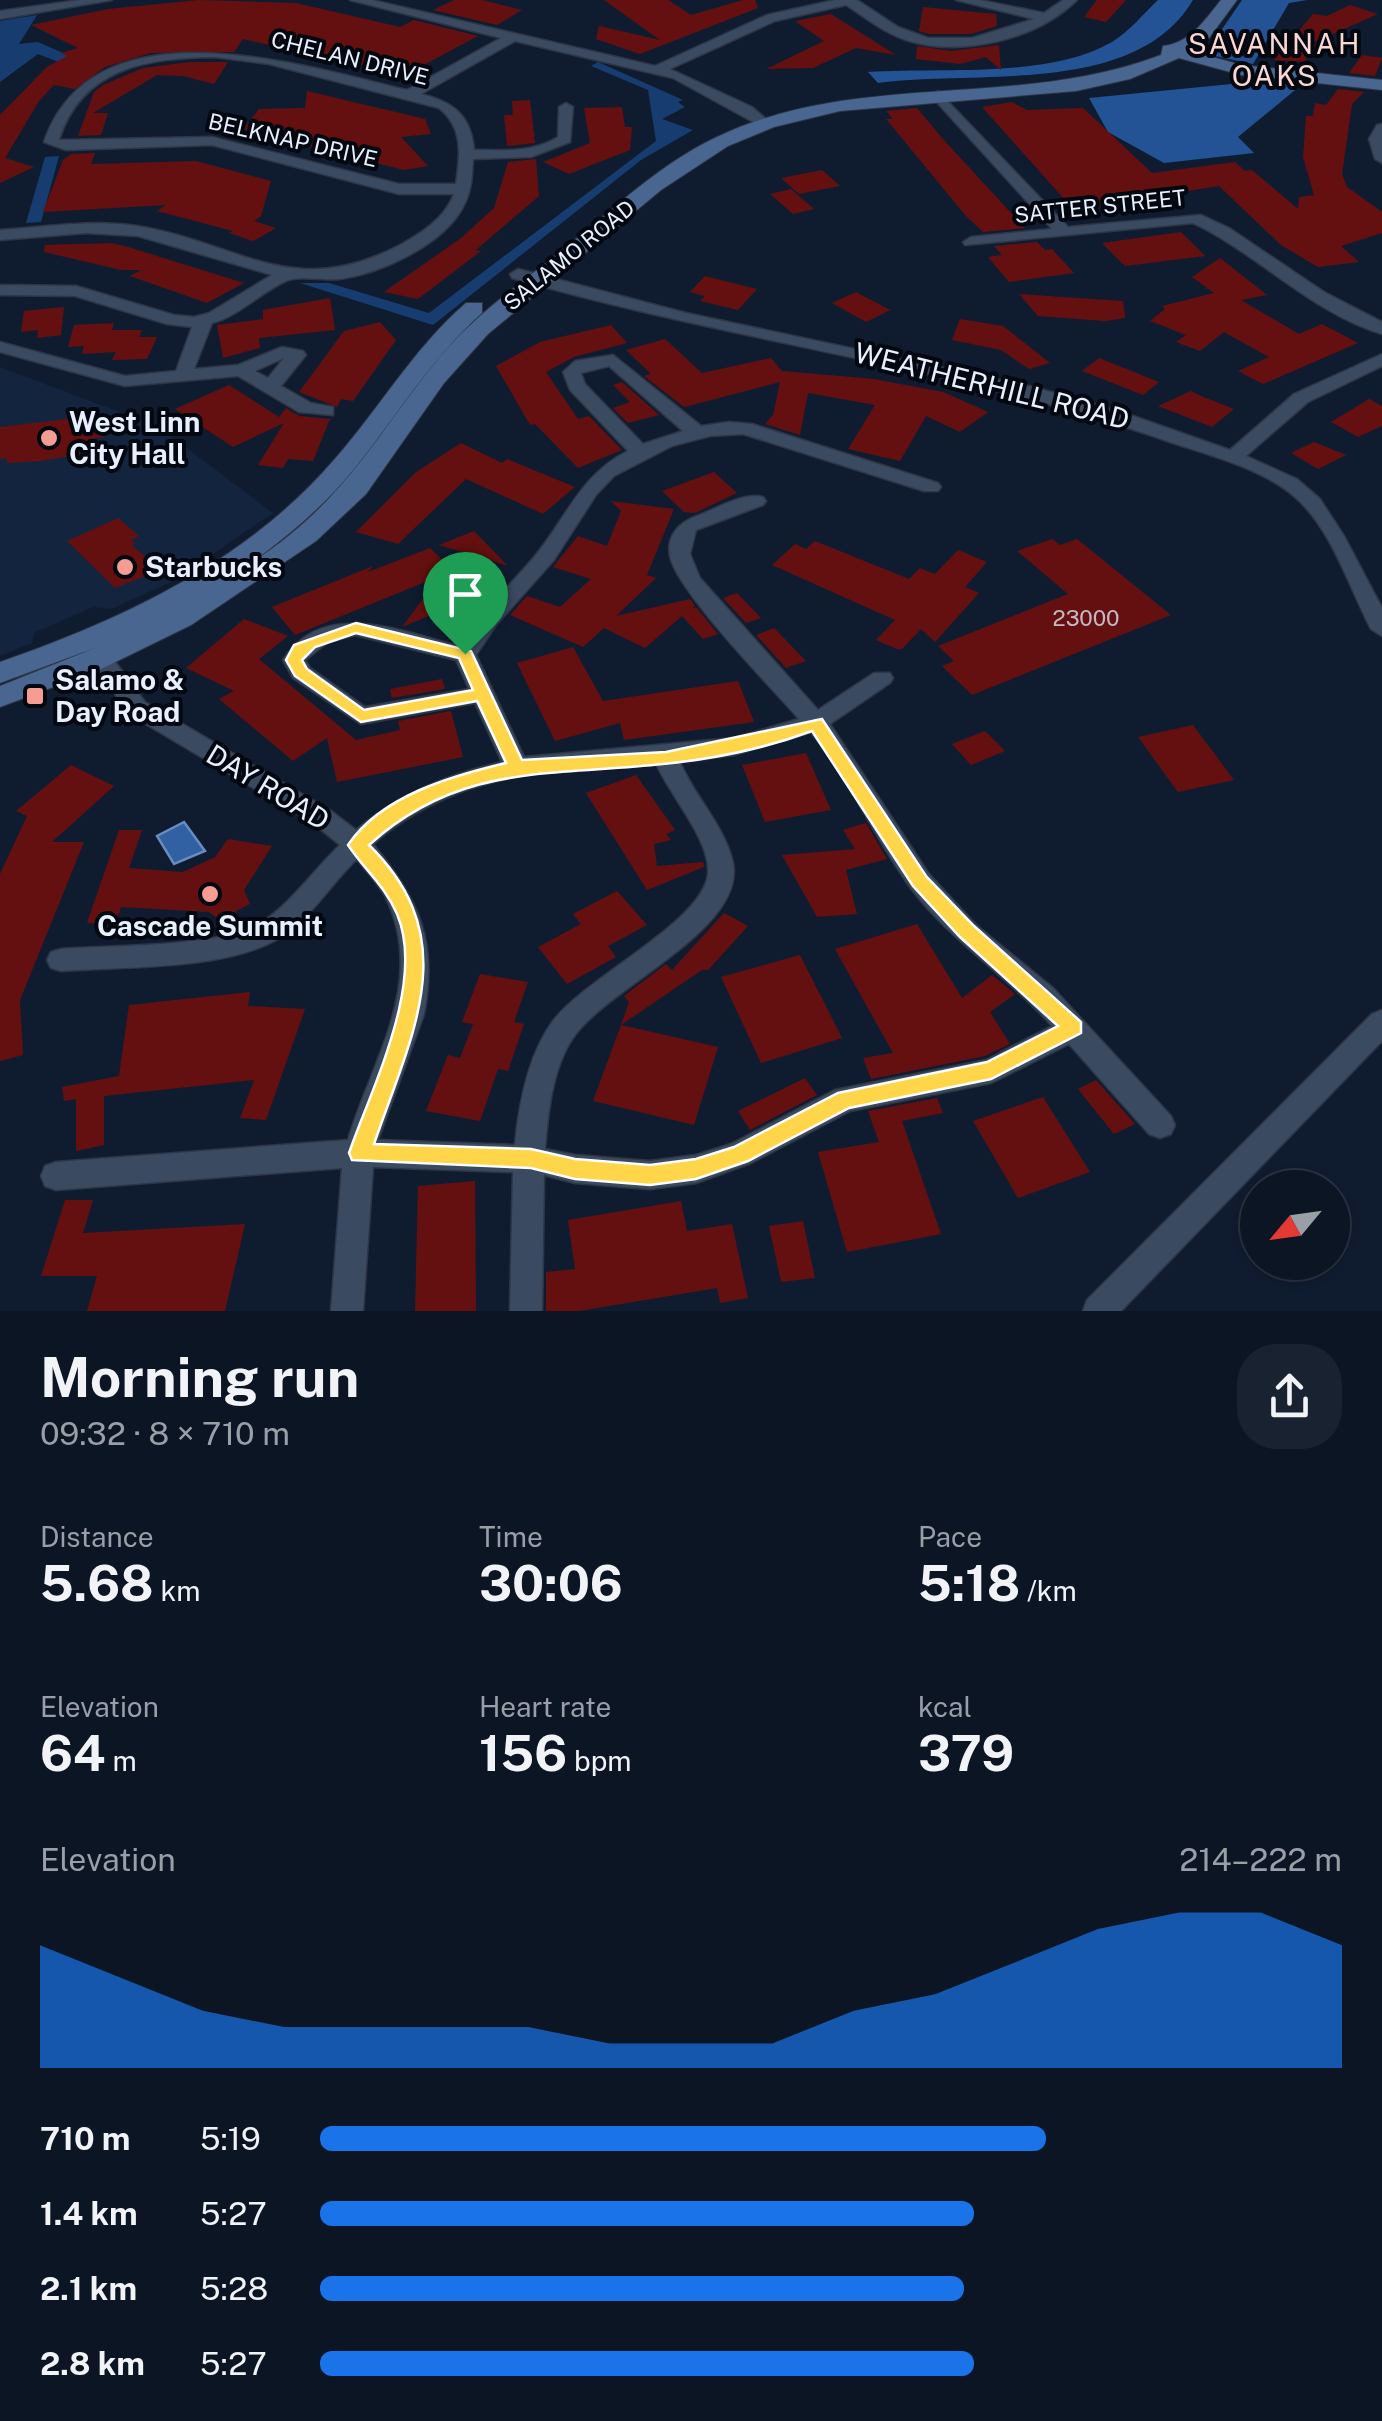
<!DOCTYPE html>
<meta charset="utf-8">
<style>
:root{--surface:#0b1524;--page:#192231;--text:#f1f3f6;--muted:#9a9fa6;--line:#2b3441;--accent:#1a73e8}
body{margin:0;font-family:"Public Sans",sans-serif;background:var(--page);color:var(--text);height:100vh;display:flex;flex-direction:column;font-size:38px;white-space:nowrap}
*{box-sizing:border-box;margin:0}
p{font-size:32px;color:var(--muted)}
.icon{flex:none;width:55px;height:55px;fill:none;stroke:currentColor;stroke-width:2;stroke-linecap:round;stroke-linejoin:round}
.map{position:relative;height:1311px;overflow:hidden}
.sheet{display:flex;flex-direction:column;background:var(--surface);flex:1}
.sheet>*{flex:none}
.needle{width:65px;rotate:241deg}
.buttons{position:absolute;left:1240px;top:1170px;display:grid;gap:20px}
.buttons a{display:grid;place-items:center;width:110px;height:110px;border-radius:50%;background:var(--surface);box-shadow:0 2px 8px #0004,0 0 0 2px var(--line);font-size:50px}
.pin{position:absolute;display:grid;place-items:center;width:85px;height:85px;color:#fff;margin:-102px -42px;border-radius:50% 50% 50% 0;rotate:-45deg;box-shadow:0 0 10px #0007}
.pin .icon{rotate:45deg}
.round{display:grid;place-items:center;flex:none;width:105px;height:105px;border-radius:40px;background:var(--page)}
.headline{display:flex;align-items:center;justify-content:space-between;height:170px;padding:0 40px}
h1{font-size:55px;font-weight:700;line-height:75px}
.metrics{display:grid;grid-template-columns:repeat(3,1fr);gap:15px;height:170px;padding:10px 40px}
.metrics div{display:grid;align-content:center}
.metrics b{font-size:50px;font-weight:700}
.metrics small{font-size:28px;font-weight:400}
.metrics p{font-size:28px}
.chart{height:280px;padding:20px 40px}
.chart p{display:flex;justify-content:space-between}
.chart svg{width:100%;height:180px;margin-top:10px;fill:var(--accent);opacity:.7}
ul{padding:0 40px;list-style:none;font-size:32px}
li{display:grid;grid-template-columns:160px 120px 1fr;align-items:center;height:75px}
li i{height:25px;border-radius:12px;background:var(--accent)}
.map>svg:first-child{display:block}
.built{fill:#13253e}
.green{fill:#173d70}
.forest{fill:#235394}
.water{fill:#3161a3;stroke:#688cbe;stroke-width:2.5}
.building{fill:#651010}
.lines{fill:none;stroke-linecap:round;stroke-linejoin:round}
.street-casing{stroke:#2e3545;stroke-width:3}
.secondary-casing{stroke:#2e3545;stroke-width:2}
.street{fill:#3a4a60;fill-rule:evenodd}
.secondary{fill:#48668f;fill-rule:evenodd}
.route{fill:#ffd54a;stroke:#fff;stroke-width:2.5;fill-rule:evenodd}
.poi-dot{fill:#f59c93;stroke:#03070f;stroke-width:4}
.labels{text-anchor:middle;stroke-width:8;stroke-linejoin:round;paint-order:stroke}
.far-street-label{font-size:22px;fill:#e7f0fe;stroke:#03070f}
.number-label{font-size:22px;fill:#c6b8c2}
.far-quarter-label{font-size:28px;letter-spacing:2.5px;fill:#fbd7d3;stroke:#03070f}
.street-label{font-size:28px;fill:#e7f0fe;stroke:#03070f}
.poi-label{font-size:28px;font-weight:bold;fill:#e7f0fe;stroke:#03070f;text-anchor:start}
</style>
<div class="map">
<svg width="1382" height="1311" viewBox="0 0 1382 1311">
<rect width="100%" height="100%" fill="#0f1c30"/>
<polygon class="built" points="0,367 159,427 273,513 171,582 111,609 93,607 34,633 32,643 0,656"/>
<g class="green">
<polygon points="37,15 19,44 38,42 97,68 87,73 38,54 0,82 0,21"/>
<polygon points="598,62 683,100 678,102 685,107 662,119 693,130 641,160 433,325 300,283 329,283 429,313 656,141 648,90 591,66"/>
<polygon points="59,156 41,222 26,223 45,157"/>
</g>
<g class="forest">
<path d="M1158,0H1193C1135,98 973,69 878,83L868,72C940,67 1048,79 1112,42C1129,32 1144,13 1158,0Z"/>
<polygon points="1242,0 1307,0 1289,3 1253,64 1205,54"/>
<polygon points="1283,79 1306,81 1238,137 1254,153 1164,163 1108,132 1089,98"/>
</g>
<polygon class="water" points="184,822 205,851 174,864 157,836"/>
<g class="building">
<polygon points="199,0 296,3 400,27 414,20 478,36 405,75 243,39 234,52 151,53 105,67 75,89 54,85 39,101 5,158 34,167 0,183 0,115 47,67 67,56 61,53 78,48 31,25 108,9"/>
<polygon points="454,0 482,0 522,10 497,25 433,10"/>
<polygon points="604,0 668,0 691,15 743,0 755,0 758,8 640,54 596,39 599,26 660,40"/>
<polygon points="1097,0 1126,0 1106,22 1084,17"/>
<polygon points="1350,5 1378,14 1310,44 1317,45 1304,62 1274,60 1313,14 1327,16"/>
<polygon points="923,7 996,14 997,26 971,34 929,34 919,31"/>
<polygon points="831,14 896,55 856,48 813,68 766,69 824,41 795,21"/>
<polygon points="999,45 1001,70 986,57 960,64 916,59 917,46 951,51"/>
<polygon points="1362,55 1382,58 1375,76 1349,73"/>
<polygon points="190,62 228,62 214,84 183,76 157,75 93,113 108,113 101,135 78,136 94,92 103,85 143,68"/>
<polygon points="1338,89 1364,92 1352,104 1342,174 1347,187 1382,212 1382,233 1341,246 1359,262 1318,267 1281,245 1219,186 1073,209 982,107 1012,102 1027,110 1083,108 1152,173 1235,162 1245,171 1252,170 1298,209 1299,197 1314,195 1303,157 1306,116 1313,116 1315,103 1326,105"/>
<polygon points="307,91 425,119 431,134 401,137 428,166 404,170 243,129 259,109 305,108"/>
<polygon points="530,100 535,143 507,146 504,115 513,115 512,101"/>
<polygon points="622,107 625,127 632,127 630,150 569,174 543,162 590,143 584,108"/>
<polygon points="917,108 942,138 1025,228 983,232 966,216 886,119 893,119 886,111"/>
<polygon points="95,153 91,164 196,161 271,181 261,216 254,221 276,228 253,241 229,233 233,231 157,211 166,205 43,212 63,160 71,154"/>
<polygon points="536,159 539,196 476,250 481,251 418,299 384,292 461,238 494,208 508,162"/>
<polygon points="822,170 840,186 799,194 781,178"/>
<polygon points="791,189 814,209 793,214 770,194"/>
<polygon points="1181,232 1205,256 1125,266 1102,243"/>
<polygon points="1037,242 1045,250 1052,249 1074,273 1009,282 988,257 1002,255 994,246"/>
<polygon points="110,243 125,246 244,283 207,303 130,276 141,270 121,270 44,252 45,245"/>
<polygon points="1220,258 1267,295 1241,300 1299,334 1322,324 1358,343 1263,384 1238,371 1269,357 1224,332 1200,351 1176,342 1186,335 1150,321 1165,309 1162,306 1214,293 1192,277"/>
<polygon points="705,276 757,289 738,310 700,301 705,296 690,292"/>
<polygon points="856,292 890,310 866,322 832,303"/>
<polygon points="1019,294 1123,301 1125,318 1105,321 1038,316"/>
<polygon points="330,298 335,330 259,338 260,348 223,358 217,325 263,319 263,310"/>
<polygon points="64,307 61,335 37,338 38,330 21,332 24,311"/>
<polygon points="960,319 1003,326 1050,363 1029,369 1001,350 952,340"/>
<polygon points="380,322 396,340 353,401 341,399 337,407 299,392 344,331"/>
<polygon points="114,323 112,330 142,330 139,337 157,337 147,359 112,360 116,352 82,354 84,346 68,347 74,325"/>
<polygon points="611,325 627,343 574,357 546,372 578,419 589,416 622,450 578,468 535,424 530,425 496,366 540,342"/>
<polygon points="665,339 702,373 771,358 782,371 874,379 943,392 988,412 960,432 926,416 900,461 848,449 875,405 808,393 800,435 765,424 773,415 780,382 684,407 644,376 651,374 626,350"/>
<polygon points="1099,358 1159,382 1143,395 1082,371"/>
<polygon points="622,382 659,415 628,423 613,408 630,402 613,385"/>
<polygon points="229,385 279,417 286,408 299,416 330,419 313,461 288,459 283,468 258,465 284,423 233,447 175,409"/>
<polygon points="1191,391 1201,396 1234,409 1212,427 1158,406"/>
<polygon points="1369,399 1382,406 1382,426 1358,437 1331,422"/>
<polygon points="108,414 107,436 89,439 89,453 40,461 7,463 7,458 0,459 0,427"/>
<polygon points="1314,442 1346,455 1318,469 1291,453"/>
<polygon points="461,443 502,463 507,459 575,487 543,514 466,479 398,544 356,532 416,472"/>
<polygon points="714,472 737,493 695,513 684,512 662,491"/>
<polygon points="611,501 674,509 647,575 656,578 616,616 690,599 695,606 691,609 696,607 718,634 703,639 682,616 645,648 604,628 583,647 510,615 527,596 560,607 591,579 553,567 578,536 607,546 621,511"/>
<polygon points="118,518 139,536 131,540 136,544 132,545 160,570 115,588 67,541"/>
<polygon points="474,531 508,566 439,545"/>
<polygon points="1052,539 1060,545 1077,539 1171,615 972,695 942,666 954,661 938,646 1068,594 1017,551"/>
<polygon points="815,541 909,579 920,568 935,574 958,550 987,562 965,587 979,593 935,642 921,629 902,649 897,649 876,640 895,620 772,565 795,544 806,549"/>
<polygon points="430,548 479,595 402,627 440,576 295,635 272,607 373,566 368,572"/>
<polygon points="737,593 761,618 746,623 723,598"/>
<polygon points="244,619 288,636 259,659 356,740 400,730 398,721 451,711 463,757 337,782 327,738 293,761 219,699 234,691 186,668"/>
<polygon points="774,628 806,661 786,668 756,635"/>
<polygon points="573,647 603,701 738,681 754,722 624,740 620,723 555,741 517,663"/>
<polygon points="442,679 445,689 392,698 390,689"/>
<polygon points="1193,725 1234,780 1178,792 1138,737"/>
<polygon points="985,731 1005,751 971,765 952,744"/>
<polygon points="806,753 831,810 765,822 742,765"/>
<polygon points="71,765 114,786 52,842 84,842 20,1000 23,1055 0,1061 0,874 27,816 16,811"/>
<polygon points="636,775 675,830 666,834 671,840 654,844 657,866 703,862 704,867 647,890 586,793"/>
<polygon points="866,823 887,859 846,870 857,914 817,917 782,855 855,849 843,830"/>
<polygon points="119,830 142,830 129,868 183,872 215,857 228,839 272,846 244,890 250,904 219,920 209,912 121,907 116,923 87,923"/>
<polygon points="617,891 647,925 608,946 616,957 567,984 538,947 581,924 573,914"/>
<polygon points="724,913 748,926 708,970 702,970 621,1025 629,1002 624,996 666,964 672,970"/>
<polygon points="917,924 962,998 992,975 1015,994 990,1012 1010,1044 985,1056 871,1079 863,1058 893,1053 835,949"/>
<polygon points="800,955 842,1038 761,1063 721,977"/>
<polygon points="480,974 528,982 514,1022 524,1024 508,1071 498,1069 480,1121 426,1111 448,1055 460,1058 473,1024 462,1022"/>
<polygon points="250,992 248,1006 305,1009 266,1120 240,1118 254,1080 104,1096 104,1145 76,1151 76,1099 64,1101 62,1087 119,1076 129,1005"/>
<polygon points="621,1025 718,1047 694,1125 593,1101"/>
<polygon points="805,1078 817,1095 750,1130 738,1111"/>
<polygon points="1096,1080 1135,1124 1114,1134 1078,1089"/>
<polygon points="1043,1097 1090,1172 1018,1198 973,1121"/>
<polygon points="937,1098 943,1113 902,1121 941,1234 847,1252 818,1152 879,1142 868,1111"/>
<polygon points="475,1181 476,1311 415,1311 418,1186"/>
<polygon points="65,1200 93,1200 83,1233 245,1224 225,1311 87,1311 97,1276 41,1276"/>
<polygon points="681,1201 687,1231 732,1224 748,1298 720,1303 717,1288 579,1311 546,1311 546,1272 575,1269 568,1220"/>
<polygon points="803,1221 815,1278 781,1282 769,1226"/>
</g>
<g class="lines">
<g class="street-casing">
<g id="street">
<polygon points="80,0 112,0 0,19 0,11"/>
<path d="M350,0H372L655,66L767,15L835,0H857L898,27L928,38H972L1034,19L956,0H980L1044,13L1063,0H1077C1038,39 961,58 906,40C884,33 865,17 846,5L775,21L670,69L752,107L773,125L766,129L673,78L515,41L421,94C453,102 471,115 474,150C502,150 533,153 558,137L559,107L566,103L573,107L570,142L531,157L473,159C472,175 472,190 464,205C445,244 382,273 340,279C324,281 300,275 286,281C261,292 239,316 212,323L194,369L238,365L282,347L303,351L306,355L281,386L311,403L333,407V415L299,412L238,376L125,386L0,352V342L125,376L176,371L192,327L167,324L75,296L0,295V285L76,286L174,315L194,317L209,313L272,275L138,236L86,233L0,240V230C45,227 92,219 137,226C241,243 292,302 400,245C422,233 445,218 454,194H399L212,145L66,150L44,142C93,0 298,64 407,90L501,38ZM215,57L269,64L439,108C464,128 460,156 456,184H399L212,137L59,140C82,67 148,58 215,57ZM284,358L268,378L255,371Z"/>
<path d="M938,91L1068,227L1201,215L1229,228L1324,292L1382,322V334C1312,313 1258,254 1193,223L965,245L963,242L971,237L1052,229L933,98L931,95Z"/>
<polygon points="1382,124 1382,163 1375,159 1369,139 1377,125"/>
<path d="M518,269L686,313L1033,387L1116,410L1230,450L1294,394L1382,354V366L1308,402L1246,456L1297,479L1320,499L1344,536L1382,608V636L1371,629C1349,587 1332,530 1296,498C1266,470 1212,456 1173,443C958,367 731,341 512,278L510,274Z"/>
<path d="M613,355L701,426L729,422L752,424L938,483L941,487L938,491H924L743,434L710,436L672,446L614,476L596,495L554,560L497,624L476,655L524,757L734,738L799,719C771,687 676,590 670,556C666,535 680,522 697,516C716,509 743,492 763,497L766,501L763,505L696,530L690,554L700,578L818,710L874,673H890L893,678L890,683L830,724L929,874L976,925L1053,988L1171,1116L1175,1125L1171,1134L1160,1138L1149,1134L1069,1044L991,1083L850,1111L751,1163L696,1183L650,1189L575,1183L544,1175L542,1311H510L513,1172L373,1167L363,1311H331L342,1168L56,1190L45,1186L41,1176L45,1166L56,1162L348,1140C372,1059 428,982 385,896C378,883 366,871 357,859C331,884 311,918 281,937C227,971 124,966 61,971L51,968L47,960L51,952L61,949C112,945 220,948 262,922C292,903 314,869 340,845L314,824L129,714L77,641L80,636H96L145,702L331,811L356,830C400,794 446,775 502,762L475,703L361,724L293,678L283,660C323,597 402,632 459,646C480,612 510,586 535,556C567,517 581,474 628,451L570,390L563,372L575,361ZM609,366L683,431L643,444L585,384L581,373ZM355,635L456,660L469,689L365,707L310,668L305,660L328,642ZM811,732C850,778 874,838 910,887C950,941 1008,976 1052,1026L986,1060L835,1090L731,1144L696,1155L650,1161L575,1155L545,1149C548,1113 552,1069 573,1038C606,988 746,930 733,863C725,826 694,796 680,762L734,755ZM656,763C669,795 711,840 708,874C704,921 585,978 553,1021C528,1055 519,1103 515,1145L378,1140L424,1014C438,941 419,900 373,844C458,771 550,770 656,763Z"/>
<polygon points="1382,1010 1382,1041 1121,1311 1083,1311 1087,1300 1372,1014"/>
</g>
</g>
<g class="secondary-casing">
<path id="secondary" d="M1221,0H1237L1209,38L1190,51L1242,65L1382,80V90L1241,75L1179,58L1130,79L1076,91L840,111L774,127L728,146L661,190L488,334L444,383L366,494L316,541L191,625L99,670L0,707V686L100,646L0,683V662C124,619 247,561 334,460C380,408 413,349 466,303H482V313C431,358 397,416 354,469C325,505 289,535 251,563C345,502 373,439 439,358C478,311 530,277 576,239C621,202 664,162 717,137C858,70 1017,110 1161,55L1163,46C1190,43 1204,21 1221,0Z"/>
</g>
<use href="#street" class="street"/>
<use href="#secondary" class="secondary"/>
</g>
<path class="route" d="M356,623L471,651L522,760L666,752L822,719L926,876L974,926L1081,1022V1033L991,1079L849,1108L748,1161L696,1179L650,1185L575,1179L531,1168L352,1160L349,1153C372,1087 426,982 397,914C385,886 364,869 348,845C381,796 451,776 506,763L477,701L361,722L295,676L286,660L294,645ZM356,633L459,658L473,690L364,710L307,669L302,660L315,647ZM812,731L913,886L960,937L1058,1026L987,1062L838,1093L734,1147L696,1159L650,1165L575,1159L531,1149L374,1144C411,1035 466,940 369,845C459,763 551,776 663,764C713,759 766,748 812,731Z"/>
<g class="poi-dot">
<circle cx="49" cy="438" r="10"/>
<circle cx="125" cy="567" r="10"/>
<rect x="25" y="686" width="20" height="20" rx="5"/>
<circle cx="210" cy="894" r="10"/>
</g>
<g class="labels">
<g class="far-street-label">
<text transform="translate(350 58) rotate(14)" y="8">CHELAN DRIVE</text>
<text transform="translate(293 140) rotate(13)" y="8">BELKNAP DRIVE</text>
<text transform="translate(1100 206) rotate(-6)" y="8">SATTER STREET</text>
<text transform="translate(569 255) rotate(-39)" y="8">SALAMO ROAD</text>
</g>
<g class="number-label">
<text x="1086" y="626">23000</text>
</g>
<g class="far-quarter-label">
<text x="1275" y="54">SAVANNAH<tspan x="1275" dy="32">OAKS</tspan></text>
</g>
<g class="street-label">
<text transform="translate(992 386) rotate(14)" y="10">WEATHERHILL ROAD</text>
<text transform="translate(268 787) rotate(31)" y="10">DAY ROAD</text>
</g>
<g class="poi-label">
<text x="69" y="432">West Linn<tspan x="69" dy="32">City Hall</tspan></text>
<text x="145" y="577">Starbucks</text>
<text x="55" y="690">Salamo &amp;<tspan x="55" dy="32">Day Road</tspan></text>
<text x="210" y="936" text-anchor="middle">Cascade Summit</text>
</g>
</g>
</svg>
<div class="buttons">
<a><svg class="needle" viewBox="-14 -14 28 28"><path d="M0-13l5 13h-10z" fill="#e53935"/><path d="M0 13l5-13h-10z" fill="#9a9fa6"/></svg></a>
</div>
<div class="pin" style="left:465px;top:654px;background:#1e9e55"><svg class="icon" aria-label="arrive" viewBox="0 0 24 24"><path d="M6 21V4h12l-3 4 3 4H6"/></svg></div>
</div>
<section class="sheet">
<div class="headline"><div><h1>Morning run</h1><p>09:32 · 8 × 710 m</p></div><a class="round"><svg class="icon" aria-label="share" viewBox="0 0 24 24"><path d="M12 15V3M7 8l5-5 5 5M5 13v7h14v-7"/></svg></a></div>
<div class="metrics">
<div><p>Distance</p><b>5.68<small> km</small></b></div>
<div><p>Time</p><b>30:06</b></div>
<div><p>Pace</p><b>5:18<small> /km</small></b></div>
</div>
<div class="metrics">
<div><p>Elevation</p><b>64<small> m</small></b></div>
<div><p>Heart rate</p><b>156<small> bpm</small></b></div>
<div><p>kcal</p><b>379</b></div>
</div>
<div class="chart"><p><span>Elevation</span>214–222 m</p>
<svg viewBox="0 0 160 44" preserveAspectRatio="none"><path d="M0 44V14L10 22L20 30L30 34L40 34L50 34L60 34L70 38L80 38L90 38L100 30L110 26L120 18L130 10L140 6L150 6L160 14V44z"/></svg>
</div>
<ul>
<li><b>710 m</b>5:19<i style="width:71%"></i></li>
<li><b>1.4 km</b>5:27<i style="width:64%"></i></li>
<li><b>2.1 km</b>5:28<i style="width:63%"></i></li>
<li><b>2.8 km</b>5:27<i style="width:64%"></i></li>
</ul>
</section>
